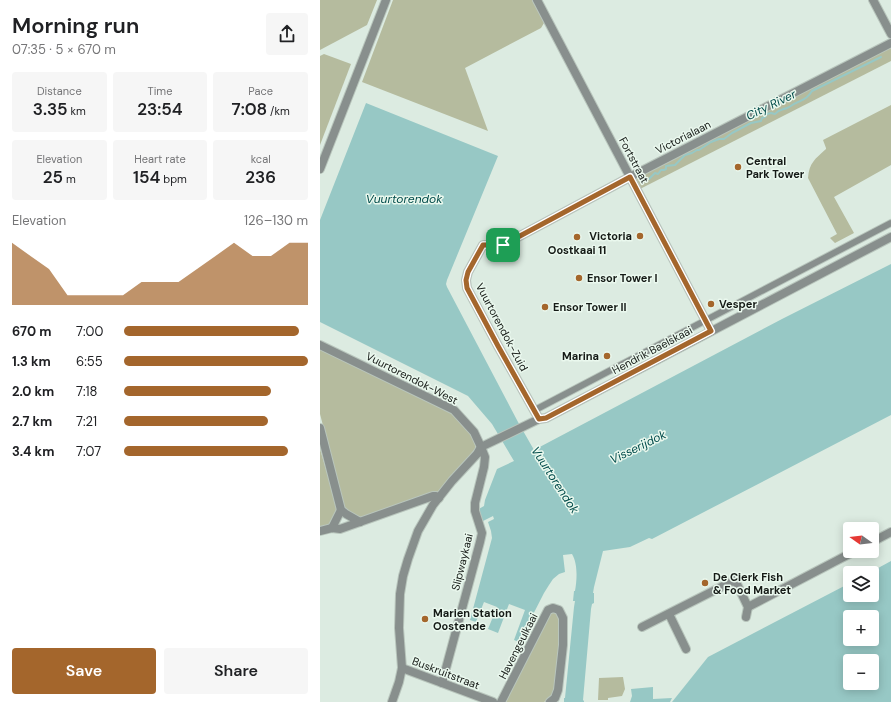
<!DOCTYPE html>
<meta charset="utf-8">
<style>
:root{--surface:#fff;--page:#f6f6f6;--text:#202124;--muted:#757577;--accent:#a4662c}
body{margin:0;font-family:"DM Sans",sans-serif;background:var(--page);color:var(--text);height:100vh;display:flex;flex-direction:column;font-size:15px;white-space:nowrap}
*{box-sizing:border-box;margin:0}
p{font-size:13px;color:var(--muted)}
.icon{flex:none;width:22px;height:22px;fill:none;stroke:currentColor;stroke-width:2;stroke-linecap:round;stroke-linejoin:round}
.map{position:relative;flex:1;overflow:hidden}
.side{display:flex;flex-direction:column;background:var(--surface);width:320px}
.side>*{flex:none}
.needle{width:26px;rotate:284deg}
.fabs{position:absolute;left:523px;top:522px;display:grid;gap:8px}
.fabs a{display:grid;place-items:center;width:36px;height:36px;border-radius:4px;background:var(--surface);box-shadow:0 2px 10px #0003;font-size:20px}
.pin{position:absolute;display:grid;place-items:center;width:34px;height:34px;color:#fff;margin:-17px;border-radius:8px;box-shadow:0 2px 6px #0006}
.round{display:grid;place-items:center;flex:none;width:42px;height:42px;border-radius:4px;background:var(--page)}
.summary{display:flex;align-items:center;justify-content:space-between;height:68px;padding:0 12px}
h1{font-size:22px;font-weight:600;line-height:30px}
.figures{display:grid;grid-template-columns:repeat(3,1fr);gap:6px;height:68px;padding:4px 12px}
.figures div{display:grid;align-content:center;border-radius:4px;background:var(--page);text-align:center}
.figures b{font-size:17px;font-weight:600}
.figures small{font-size:11px;font-weight:400}
.figures p{font-size:11px}
.chart{height:112px;padding:8px 12px}
.chart p{display:flex;justify-content:space-between}
.chart svg{width:100%;height:72px;margin-top:4px;fill:var(--accent);opacity:.7}
.button{display:flex;gap:8px;margin-top:auto;padding:8px 12px}
.button a{flex:1;height:46px;border-radius:4px;background:var(--accent);color:#fff;font-size:16px;font-weight:600;line-height:46px;text-align:center}
.button a+a{background:var(--page);color:var(--text)}
ul{padding:0 12px;list-style:none;font-size:13px}
li{display:grid;grid-template-columns:64px 48px 1fr;align-items:center;height:30px}
li i{height:10px;border-radius:5px;background:var(--accent)}
main{display:flex;flex:1;min-height:0}
.map>svg:first-child{display:block}
.green{fill:#b5bb9e}
.water{fill:#97c8c5;fill-rule:evenodd}
.lines{fill:none;stroke-linecap:round;stroke-linejoin:round}
.stream{stroke:#97c8c5;stroke-width:2}
.pedestrian-casing{stroke:#b8c5bc;stroke-width:8}
.minor-casing{stroke:#b8c5bc;stroke-width:10}
.pedestrian{stroke:#888f8d;stroke-width:6}
.minor{stroke:#888f8d;stroke-width:8}
.route-casing{stroke:#fff;stroke-width:8}
.route{stroke:#a4662c;stroke-width:5}
.poi-dot{fill:#a4662c;stroke:#eaf8ee;stroke-width:1.5}
.labels{text-anchor:middle;stroke-width:3;stroke-linejoin:round;paint-order:stroke}
.street-label{font-size:11px;fill:#151a16;stroke:#eaf8ee}
.poi-label{font-size:11px;font-weight:bold;fill:#151a16;stroke:#eaf8ee;text-anchor:start}
.water-label{font-size:12px;font-style:italic;fill:#004b4a;stroke:#eaf8ee}
</style>
<main>
<section class="side">
<div class="summary"><div><h1>Morning run</h1><p>07:35 · 5 × 670 m</p></div><a class="round"><svg class="icon" aria-label="share" viewBox="0 0 24 24"><path d="M12 15V3M7 8l5-5 5 5M5 13v7h14v-7"/></svg></a></div>
<div class="figures">
<div><p>Distance</p><b>3.35<small> km</small></b></div>
<div><p>Time</p><b>23:54</b></div>
<div><p>Pace</p><b>7:08<small> /km</small></b></div>
</div>
<div class="figures">
<div><p>Elevation</p><b>25<small> m</small></b></div>
<div><p>Heart rate</p><b>154<small> bpm</small></b></div>
<div><p>kcal</p><b>236</b></div>
</div>
<div class="chart"><p><span>Elevation</span>126–130 m</p>
<svg viewBox="0 0 160 44" preserveAspectRatio="none"><path d="M0 44V6L10 14L20 22L30 38L40 38L50 38L60 38L70 30L80 30L90 30L100 22L110 14L120 6L130 14L140 14L150 6L160 6V44z"/></svg>
</div>
<ul>
<li><b>670 m</b>7:00<i style="width:95%"></i></li>
<li><b>1.3 km</b>6:55<i style="width:100%"></i></li>
<li><b>2.0 km</b>7:18<i style="width:80%"></i></li>
<li><b>2.7 km</b>7:21<i style="width:78%"></i></li>
<li><b>3.4 km</b>7:07<i style="width:89%"></i></li>
</ul>
<div class="button"><a>Save</a><a>Share</a></div>
</section>
<div class="map">
<svg width="571" height="702" viewBox="0 0 571 702">
<rect width="100%" height="100%" fill="#dcebe1"/>
<g class="green">
<polygon points="0,0 57,0 47,25 0,50"/>
<polygon points="73,0 212,0 224,23 221,28 145,68 168,131 42,82"/>
<polygon points="570,46 571,49 571,61 320,189 314,177"/>
<polygon points="4,54 31,64 0,145 0,56"/>
<path d="M571,105V165L514,197L534,233L515,243L510,238L517,234L488,178C489,163 495,159 506,149V148L503,140Z"/>
<path d="M0,348L132,413C141,423 157,436 155,449L118,492L112,493L41,519L25,510L0,414Z"/>
<polygon points="0,449 17,507 16,517 10,524 0,528"/>
<polygon points="232,611 236,612 242,625 236,690 229,699 224,702 185,702 229,615"/>
<polygon points="303,677 305,689 302,696 288,698 288,700 278,700 279,678"/>
</g>
<g class="water">
<path d="M46,103L178,156L127,280L126,284L127,287L198,422L214,450L462,319L571,264V415L332,539L329,538L310,547L283,551L274,587L273,593H274V603L272,604L271,609L263,700L264,701V702H244V698H245L254,607L255,601H253L254,591H255C257,580 258,564 252,554L243,555L245,572L239,574L233,579L229,585L224,593L199,642L194,640L205,610L189,604L178,633L168,629L177,607L164,602L156,622L150,620L172,538L171,531L168,522L174,519L173,516L161,522L157,510L164,506L165,500L177,469L194,461L172,424L148,396L0,322V220Z"/>
<path d="M571,561V702H352L388,657L530,583V595H552V573H549ZM530,617H552V639H530ZM530,661H552V683H530Z"/>
<polygon points="333,687 333,699 352,698 350,702 309,702 310,702 312,696 311,689"/>
</g>
<g class="lines">
<path class="stream" d="M329,179L335,173L338,174L341,170H344L346,169V166L355,165L365,155L372,153L377,150H379L391,142L399,139H404L412,133L431,123L441,121L442,118L445,117L447,114L451,113L455,114C459,109 462,110 467,108C470,107 473,104 476,103C484,99 487,99 492,91L561,57"/>
<g class="pedestrian-casing">
<polyline id="pedestrian" points="215,410 571,223"/>
</g>
<g class="minor-casing">
<g id="minor">
<polyline points="217,0 391,331"/>
<polyline points="553,0 571,34"/>
<polyline points="0,169 66,0"/>
<polyline points="0,345 134,410 154,432 161,447 165,457 164,467 155,503 155,511 162,533 160,542 122,683"/>
<polyline points="219,419 178,346 147,288 146,280 148,272 163,245 183,245 310,177 571,43"/>
<polyline points="0,428 21,510 26,514 40,522"/>
<polyline points="12,528 21,510"/>
<polyline points="0,531 12,528 20,529 113,496 116,496 119,498"/>
<polyline points="552,542 571,532"/>
<polyline points="428,607 535,551"/>
<polyline points="349,614 366,649"/>
<polyline points="322,627 415,580 428,607 426,617"/>
<polyline points="82,668 173,702"/>
<polyline points="72,702 79,682 82,668 79,628 80,594 83,576 88,559 98,531 113,505 132,481 157,454 161,447 219,419 226,418 571,237"/>
<polyline points="181,702 228,610 233,608 239,610 243,618 243,645 238,690 235,698 230,702"/>
</g>
</g>
<use href="#pedestrian" class="pedestrian"/>
<use href="#minor" class="minor"/>
</g>
<g class="lines">
<g class="route-casing">
<polygon id="route" points="310,177 391,331 226,418 219,419 178,346 147,288 146,280 148,272 163,245 183,245"/>
</g>
<use href="#route" class="route"/>
</g>
<g class="poi-dot">
<circle cx="418" cy="167" r="4"/>
<circle cx="320" cy="236" r="4"/>
<circle cx="257" cy="237" r="4"/>
<circle cx="259" cy="278" r="4"/>
<circle cx="391" cy="304" r="4"/>
<circle cx="225" cy="307" r="4"/>
<circle cx="287" cy="356" r="4"/>
<circle cx="385" cy="583" r="4"/>
<circle cx="105" cy="619" r="4"/>
</g>
<g class="labels">
<g class="street-label">
<text transform="translate(363 137) rotate(-27)" y="4">Victorialaan</text>
<text transform="translate(314 160) rotate(62)" y="4">Fortstraat</text>
<text transform="translate(182 327) rotate(62)" y="4">Vuurtorendok-Zuid</text>
<text transform="translate(332 350) rotate(-28)" y="4">Hendrik Baelskaai</text>
<text transform="translate(92 378) rotate(27)" y="4">Vuurtorendok-West</text>
<text transform="translate(142 562) rotate(-76)" y="4">Slipwaykaai</text>
<text transform="translate(198 646) rotate(-63)" y="4">Havengeulkaai</text>
<text transform="translate(126 673) rotate(21)" y="4">Buskruitstraat</text>
</g>
<g class="poi-label">
<text x="426" y="165">Central<tspan x="426" dy="13">Park Tower</tspan></text>
<text x="312" y="240" text-anchor="end">Victoria</text>
<text x="257" y="254" text-anchor="middle">Oostkaai 11</text>
<text x="267" y="282">Ensor Tower I</text>
<text x="399" y="308">Vesper</text>
<text x="233" y="311">Ensor Tower II</text>
<text x="279" y="360" text-anchor="end">Marina</text>
<text x="393" y="581">De Cierk Fish<tspan x="393" dy="13">&amp; Food Market</tspan></text>
<text x="113" y="617">Marien Station<tspan x="113" dy="13">Oostende</tspan></text>
</g>
<g class="water-label">
<text transform="translate(451 105) rotate(-26)" y="4">City River</text>
<text x="84" y="203">Vuurtorendok</text>
<text transform="translate(318 447) rotate(-26)" y="4">Visserijdok</text>
<text transform="translate(235 480) rotate(57)" y="4">Vuurtorendok</text>
</g>
</g>
</svg>
<div class="fabs">
<a><svg class="needle" viewBox="-14 -14 28 28"><path d="M0-13l5 13h-10z" fill="#e53935"/><path d="M0 13l5-13h-10z" fill="#757577"/></svg></a>
<a><svg class="icon" aria-label="layers" viewBox="0 0 24 24"><path d="M12 4l9 5-9 5-9-5zM3 14l9 5 9-5"/></svg></a>
<a>+</a>
<a>−</a>
</div>
<div class="pin" style="left:183px;top:245px;background:#1e9e55"><svg class="icon" aria-label="arrive" viewBox="0 0 24 24"><path d="M6 21V4h12l-3 4 3 4H6"/></svg></div>
</div>
</main>
